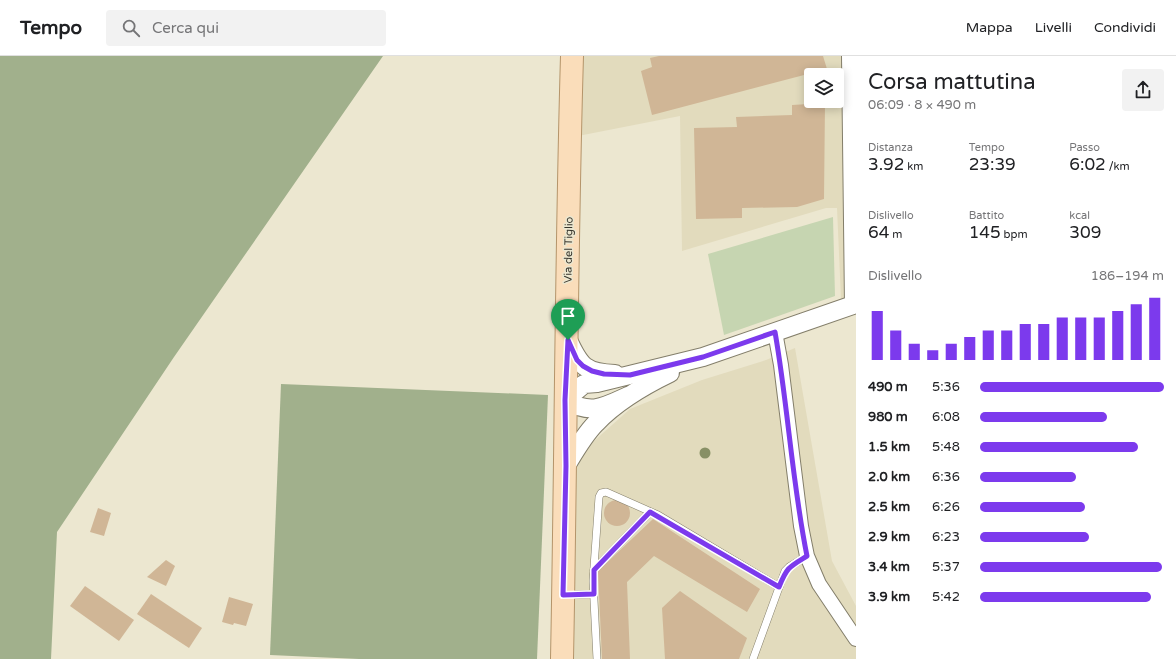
<!DOCTYPE html>
<html lang="it">
<meta charset="utf-8">
<style>
:root{--surface:#fff;--page:#f2f2f2;--text:#202124;--muted:#757577;--line:#e0e0e0;--accent:#7c3aed}
body{margin:0;font-family:"Varela Round",sans-serif;background:var(--page);color:var(--text);height:100vh;display:flex;flex-direction:column;font-size:15px;white-space:nowrap}
*{box-sizing:border-box;margin:0}
p{font-size:13px;color:var(--muted)}
.icon{flex:none;width:22px;height:22px;fill:none;stroke:currentColor;stroke-width:2;stroke-linecap:round;stroke-linejoin:round}
.map{position:relative;flex:1;overflow:hidden}
.sheet{display:flex;flex-direction:column;background:var(--surface);width:320px}
.sheet>*{flex:none}
.buttons{position:absolute;left:804px;top:12px;display:grid;gap:8px}
.buttons a{display:grid;place-items:center;width:40px;height:40px;border-radius:4px;background:var(--surface);box-shadow:0 2px 10px #0003;font-size:20px}
.pin{position:absolute;display:grid;place-items:center;width:34px;height:34px;color:#fff;margin:-41px -17px;border-radius:50% 50% 50% 0;rotate:-45deg;box-shadow:0 0 4px #0007}
.pin .icon{rotate:45deg}
.round{display:grid;place-items:center;flex:none;width:42px;height:42px;border-radius:4px;background:var(--page)}
.headline{display:flex;align-items:center;justify-content:space-between;height:68px;padding:0 12px}
h1{font-size:22px;font-weight:600;line-height:30px}
.figures{display:grid;grid-template-columns:repeat(3,1fr);gap:6px;height:68px;padding:4px 12px}
.figures div{display:grid;align-content:center}
.figures b{font-size:17px;font-weight:600}
.figures small{font-size:11px;font-weight:400}
.figures p{font-size:11px}
.chart{height:112px;padding:8px 12px}
.chart p{display:flex;justify-content:space-between}
.chart svg{width:100%;height:72px;margin-top:4px;stroke:var(--accent);stroke-width:6}
ul{padding:0 12px;list-style:none;font-size:13px}
li{display:grid;grid-template-columns:64px 48px 1fr;align-items:center;height:30px}
li i{height:10px;border-radius:5px;background:var(--accent)}
header{display:flex;align-items:center;gap:24px;box-sizing:border-box;height:56px;padding:0 20px;background:var(--surface);border-bottom:1px solid var(--line)}
header strong{font-size:19px}
nav{display:flex;gap:22px;margin-inline-start:auto;font-size:14px}
.search{width:280px;height:36px;background:var(--page);display:flex;align-items:center;gap:10px;box-sizing:border-box;padding:0 14px;border-radius:4px;color:var(--muted);font-size:15px}
main{display:flex;flex:1;min-height:0}
.map>svg:first-child{display:block}
.built{fill:#e2dbbd;fill-rule:evenodd}
.green{fill:#c6d5b1}
.forest{fill:#a1b08c}
.building{fill:#d0b696}
.lines{fill:none;stroke-linecap:round;stroke-linejoin:round}
.service-casing{stroke:#837e6a;stroke-width:8}
.minor-casing{stroke:#837e6a;stroke-width:16}
.tertiary-casing{stroke:#837e6a;stroke-width:20}
.primary-casing{stroke:#b4946a;stroke-width:24}
.service{stroke:#fff;stroke-width:7}
.minor{stroke:#fff;stroke-width:14}
.tertiary{stroke:#fff;stroke-width:18}
.primary{stroke:#faddba;stroke-width:22}
.tree{fill:#889066}
.route-casing{stroke:#fff;stroke-width:8}
.route{stroke:#7c3aed;stroke-width:5}
.labels{text-anchor:middle;stroke-width:3;stroke-linejoin:round;paint-order:stroke}
.street-label{font-size:11px;fill:#37352c;stroke:#ece7d0}
</style>
<header>
<strong>Tempo</strong>
<div class="search"><svg class="icon" aria-label="search" viewBox="0 0 24 24"><circle cx="10" cy="10" r="6"/><path d="M15 15l6 6"/></svg>Cerca qui</div>
<nav><a>Mappa</a><a>Livelli</a><a>Condividi</a></nav>
</header>
<main>
<div class="map">
<svg width="856" height="603" viewBox="0 0 856 603">
<rect width="100%" height="100%" fill="#ece7d0"/>
<g class="built">
<path d="M580,0H856V238L841,243L837,152H826L682,195L680,60L578,80ZM811,19H837V45H811Z"/>
<polygon points="795,292 832,505 856,550 856,603 562,603 576,401 630,353 702,324 766,304"/>
</g>
<polygon class="green" points="833,161 835,240 724,279 708,198"/>
<g class="forest">
<polygon points="0,0 383,0 174,301 57,476 51,603 0,603"/>
<polygon points="281,328 548,339 537,603 359,603 270,599"/>
</g>
<g class="building">
<polygon points="659,0 823,0 827,13 652,59 641,15 652,11 650,2"/>
<polygon points="825,47 824,143 797,151 742,152 742,162 696,163 694,72 737,71 736,61 792,59 792,49"/>
<circle cx="617" cy="457" r="13"/>
<polygon points="98,452 111,457 104,480 90,476"/>
<polygon points="653,463 760,533 747,556 654,500 627,526 630,603 602,603 598,515"/>
<polygon points="166,504 175,510 166,530 147,521"/>
<polygon points="85,530 134,564 119,585 70,550"/>
<polygon points="680,535 747,582 739,603 665,603 662,552"/>
<polygon points="151,538 202,572 189,592 137,558"/>
<polygon points="229,541 253,548 246,570 234,567 233,569 222,566"/>
</g>
<g class="lines">
<g class="service-casing">
<g id="service">
<polyline points="594,514 650,456"/>
<polyline points="566,539 594,538"/>
<polyline points="597,603 593,525 599,441 601,437 606,436 658,459 779,531"/>
<polyline points="753,603 785,515 789,511 807,500"/>
</g>
</g>
<g class="minor-casing">
<g id="minor">
<polyline points="849,0 852,249"/>
<polyline points="775,276 781,309 801,470 807,500 819,528 856,583"/>
</g>
</g>
<g class="tertiary-casing">
<g id="tertiary">
<path d="M568,284C580,310 585,317 615,318"/>
<path d="M628,340C602,352 591,359 565,344L584,328L597,327L703,301L856,248"/>
<path d="M566,410C575,395 584,379 596,367C617,345 643,330 670,317"/>
</g>
</g>
<g class="primary-casing">
<path id="primary" d="M562,603C566,402 566,201 572,0"/>
</g>
<use href="#service" class="service"/>
<use href="#minor" class="minor"/>
<use href="#tertiary" class="tertiary"/>
<use href="#primary" class="primary"/>
</g>
<circle class="tree" cx="705" cy="397" r="5.5"/>
<g class="lines">
<g class="route-casing">
<path id="route" d="M775,276C788,350 792,426 807,500C789,511 787,511 779,531L650,456L594,514V538L563,539L566,410L565,344L568,284L577,304L583,310L592,315L604,318L630,319L703,301Z"/>
</g>
<use href="#route" class="route"/>
</g>
<g class="labels">
<g class="street-label">
<text transform="translate(568 194) rotate(-89)" y="4">Via del Tiglio</text>
</g>
</g>
</svg>
<div class="buttons">
<a><svg class="icon" aria-label="layers" viewBox="0 0 24 24"><path d="M12 4l9 5-9 5-9-5zM3 14l9 5 9-5"/></svg></a>
</div>
<div class="pin" style="left:568px;top:284px;background:#1e9e55"><svg class="icon" aria-label="arrive" viewBox="0 0 24 24"><path d="M6 21V4h12l-3 4 3 4H6"/></svg></div>
</div>
<section class="sheet">
<div class="headline"><div><h1>Corsa mattutina</h1><p>06:09 · 8 × 490 m</p></div><a class="round"><svg class="icon" aria-label="share" viewBox="0 0 24 24"><path d="M12 15V3M7 8l5-5 5 5M5 13v7h14v-7"/></svg></a></div>
<div class="figures">
<div><p>Distanza</p><b>3.92<small> km</small></b></div>
<div><p>Tempo</p><b>23:39</b></div>
<div><p>Passo</p><b>6:02<small> /km</small></b></div>
</div>
<div class="figures">
<div><p>Dislivello</p><b>64<small> m</small></b></div>
<div><p>Battito</p><b>145<small> bpm</small></b></div>
<div><p>kcal</p><b>309</b></div>
</div>
<div class="chart"><p><span>Dislivello</span>186–194 m</p>
<svg viewBox="0 0 160 44" preserveAspectRatio="none"><path d="M5 44V14M15 44V26M25 44V34M35 44V38M45 44V34M55 44V30M65 44V26M75 44V26M85 44V22M95 44V22M105 44V18M115 44V18M125 44V18M135 44V14M145 44V10M155 44V6"/></svg>
</div>
<ul>
<li><b>490 m</b>5:36<i style="width:100%"></i></li>
<li><b>980 m</b>6:08<i style="width:69%"></i></li>
<li><b>1.5 km</b>5:48<i style="width:86%"></i></li>
<li><b>2.0 km</b>6:36<i style="width:52%"></i></li>
<li><b>2.5 km</b>6:26<i style="width:57%"></i></li>
<li><b>2.9 km</b>6:23<i style="width:59%"></i></li>
<li><b>3.4 km</b>5:37<i style="width:99%"></i></li>
<li><b>3.9 km</b>5:42<i style="width:93%"></i></li>
</ul>
</section>
</main>
